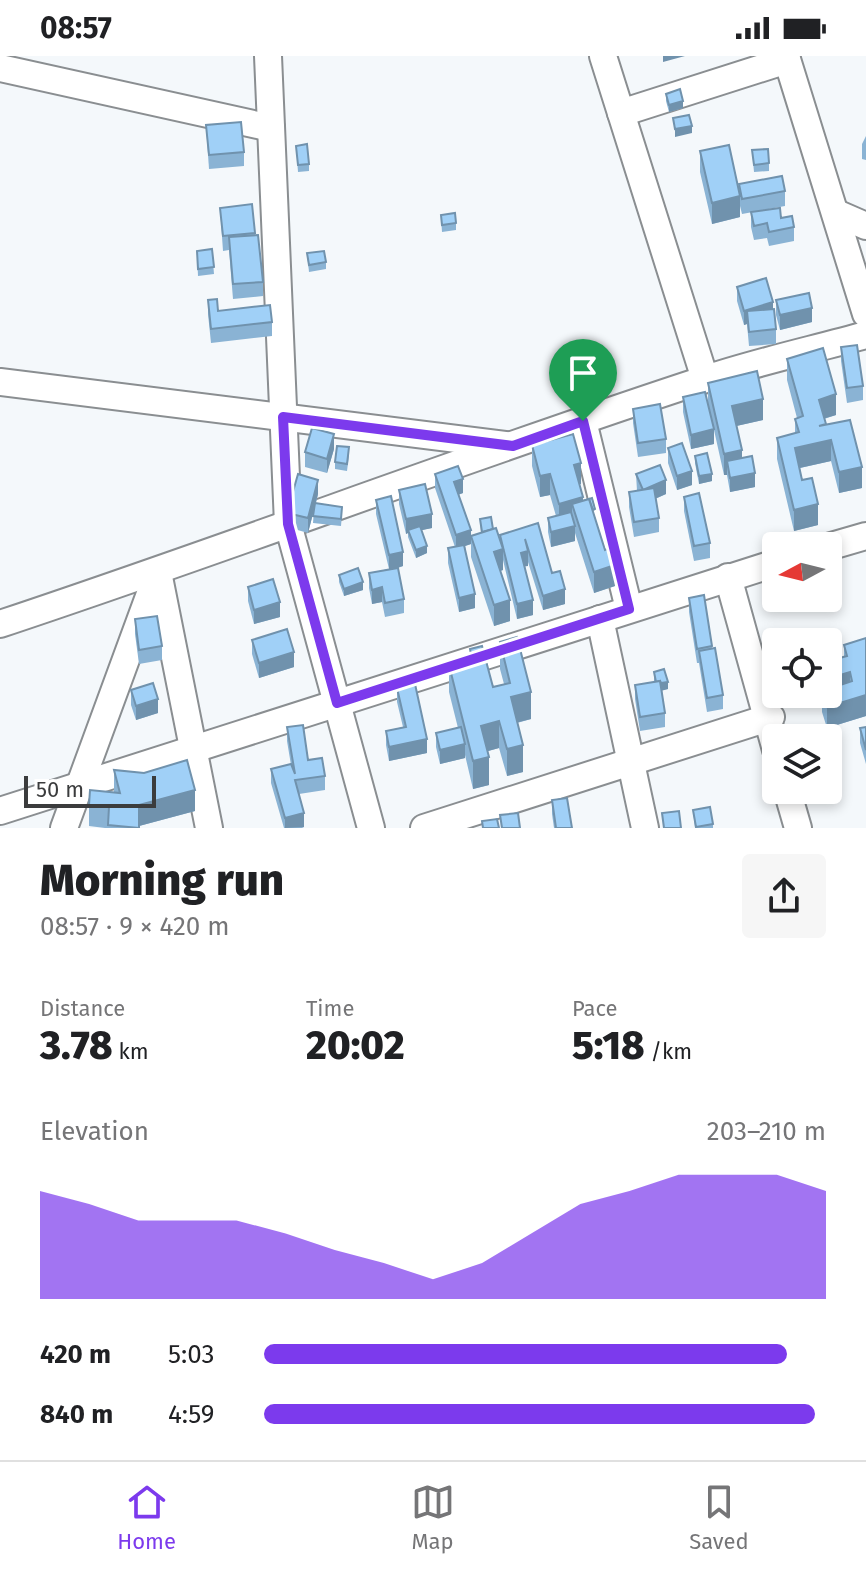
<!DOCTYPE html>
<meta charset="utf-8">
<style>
:root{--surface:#fff;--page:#f6f6f6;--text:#202124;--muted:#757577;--line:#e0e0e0;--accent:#7c3aed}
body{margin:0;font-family:"Fira Sans",sans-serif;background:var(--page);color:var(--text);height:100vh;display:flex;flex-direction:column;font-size:30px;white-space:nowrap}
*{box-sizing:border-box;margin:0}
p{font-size:26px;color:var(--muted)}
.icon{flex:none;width:44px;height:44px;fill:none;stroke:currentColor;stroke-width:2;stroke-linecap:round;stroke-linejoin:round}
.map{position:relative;height:772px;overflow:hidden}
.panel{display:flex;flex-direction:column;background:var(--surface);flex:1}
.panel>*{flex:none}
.needle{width:52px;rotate:263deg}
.tools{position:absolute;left:762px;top:476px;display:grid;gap:16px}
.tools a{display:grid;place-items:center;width:80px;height:80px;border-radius:8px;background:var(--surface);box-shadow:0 4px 12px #0003;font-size:40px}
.scale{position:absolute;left:24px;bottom:20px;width:132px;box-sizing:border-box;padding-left:8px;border:4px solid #3b3c3d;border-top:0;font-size:22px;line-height:28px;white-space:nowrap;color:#3b3c3d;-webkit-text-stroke:6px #fff;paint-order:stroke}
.pin{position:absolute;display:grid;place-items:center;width:68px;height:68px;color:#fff;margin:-82px -34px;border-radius:50% 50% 50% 0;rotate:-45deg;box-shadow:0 0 8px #0007}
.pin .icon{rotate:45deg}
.round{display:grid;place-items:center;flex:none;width:84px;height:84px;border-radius:8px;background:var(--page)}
.headline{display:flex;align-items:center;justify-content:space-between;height:136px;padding:0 40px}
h1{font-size:44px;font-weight:800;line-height:60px}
.metrics{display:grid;grid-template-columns:repeat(3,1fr);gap:12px;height:136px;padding:8px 40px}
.metrics div{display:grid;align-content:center}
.metrics b{font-size:40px;font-weight:800}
.metrics small{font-size:22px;font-weight:400}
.metrics p{font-size:22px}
.chart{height:224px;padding:16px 40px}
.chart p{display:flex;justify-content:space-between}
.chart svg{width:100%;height:144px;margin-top:8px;fill:var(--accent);opacity:.7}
ul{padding:0 40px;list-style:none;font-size:26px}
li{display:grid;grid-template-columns:128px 96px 1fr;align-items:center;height:60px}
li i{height:20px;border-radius:10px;background:var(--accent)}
.status{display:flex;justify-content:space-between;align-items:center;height:56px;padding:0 40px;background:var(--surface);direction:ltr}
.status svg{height:22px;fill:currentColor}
.menu{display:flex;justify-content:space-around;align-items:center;height:112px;border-top:2px solid var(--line);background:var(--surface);font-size:22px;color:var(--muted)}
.menu a{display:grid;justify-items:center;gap:4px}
.menu .current{color:var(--accent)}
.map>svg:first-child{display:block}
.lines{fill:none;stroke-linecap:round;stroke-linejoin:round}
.minor-casing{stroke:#8a8e91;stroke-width:30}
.minor{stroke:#fff;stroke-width:26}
.wall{fill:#8ab3d4}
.shaded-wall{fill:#7092ad}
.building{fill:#a0d0f7;stroke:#7092ad;stroke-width:2}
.route-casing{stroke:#fff;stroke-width:16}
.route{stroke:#7c3aed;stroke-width:10}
</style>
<div class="status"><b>08:57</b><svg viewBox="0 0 49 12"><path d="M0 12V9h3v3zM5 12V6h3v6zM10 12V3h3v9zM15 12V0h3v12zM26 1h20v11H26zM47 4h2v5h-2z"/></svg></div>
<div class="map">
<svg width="866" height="772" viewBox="0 0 866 772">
<rect width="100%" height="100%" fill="#f4f8fb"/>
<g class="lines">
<g class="minor-casing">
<g id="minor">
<polyline points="268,0 288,468 371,772"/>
<polyline points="603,0 705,323"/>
<polyline points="786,0 866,258"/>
<polyline points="0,12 271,72"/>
<polyline points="621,57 787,4"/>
<polyline points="836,157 866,170"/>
<polyline points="0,326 505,389"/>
<polyline points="583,365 629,553"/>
<polyline points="828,491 866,480"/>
<polyline points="158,516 209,772"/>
<polyline points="728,521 776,694"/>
<polyline points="600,563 645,772"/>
<path d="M0,568C235,490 467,401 703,324C756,306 812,294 866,279"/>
<polyline points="787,734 798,772"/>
<polyline points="0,755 776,507"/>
<polyline points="64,772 158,516"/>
<polyline points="424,772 771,661"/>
</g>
</g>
<use href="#minor" class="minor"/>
</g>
<g class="wall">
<polygon points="666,38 683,52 669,56 666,45"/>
<polygon points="206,69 244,96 244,110 209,113"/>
<polygon points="866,80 866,104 862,103 862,88"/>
<polygon points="296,90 309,108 309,115 298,116"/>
<polygon points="752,94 769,107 769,115 754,116"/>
<polygon points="700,95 739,134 785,135 785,150 742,158 740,150 740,161 712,168 700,116"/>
<polygon points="252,148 255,179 263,226 263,240 233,243 229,194 223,195 220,152"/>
<polygon points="751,156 794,171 794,185 769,190 767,182 754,184 751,171"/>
<polygon points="441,159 456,167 456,174 442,176"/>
<polygon points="212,193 214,218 198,220 197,195"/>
<polygon points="307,197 326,206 326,213 309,216"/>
<polygon points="737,231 773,253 776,273 776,288 749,290 747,268 744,269 737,245"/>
<polygon points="208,244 218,255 272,266 272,280 211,287 208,258"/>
<polygon points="776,244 812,266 780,274 776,259"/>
<polygon points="841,291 863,330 863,344 847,347 841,305"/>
<polygon points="787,303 836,359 824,363 826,369 862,432 839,437 831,405 800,412 802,424 818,469 794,475 777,403 777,382 795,377 795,363 797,362 787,324"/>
<polygon points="708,327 763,364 736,370 742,402 755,431 730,436 727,419 724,419 714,374 714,388 691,393 683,356 683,341 708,347"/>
<polygon points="633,353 666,383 666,397 638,401 633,367"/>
<polygon points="532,389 581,428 579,428 583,444 595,461 605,494 618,529 594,537 575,477 575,485 551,491 548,476 548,462 556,460 550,439 540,441 532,410"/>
<polygon points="668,392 692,429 677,434 668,407"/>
<polygon points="334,393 327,417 305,411 305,396"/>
<polygon points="349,399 347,415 335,413 335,406"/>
<polygon points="695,400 712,425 699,428 695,407"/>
<polygon points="435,418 463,437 458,439 471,488 465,490 475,552 459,556 448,507 448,492 455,491 435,432"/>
<polygon points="636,418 666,438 655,443 659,462 659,476 634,481 629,451 629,436 637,435"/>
<polygon points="399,434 432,472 421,474 427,497 416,502 408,481 408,477 406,478 399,448"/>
<polygon points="318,438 316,447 342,458 341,470 313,467 314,454 308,477 287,471 287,457"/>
<polygon points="684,441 710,487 710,502 694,505 684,455"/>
<polygon points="376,444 403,510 398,512 404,543 404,557 385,561 382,546 372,548 369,532 369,517 389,513 376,458"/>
<polygon points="480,463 493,473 500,485 500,479 538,467 552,517 565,548 543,554 528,506 528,510 525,510 533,559 517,563 503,504 503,514 500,515 510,565 494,570 471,501 471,480 481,477"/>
<polygon points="776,503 771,548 766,527 766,506"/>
<polygon points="339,519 363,534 344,540 339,526"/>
<polygon points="248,531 280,561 254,568 248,545"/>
<polygon points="704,539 712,592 723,639 723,653 707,656 699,607 697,607 689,556 689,542"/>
<polygon points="135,563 162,590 162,604 139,608 135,578"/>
<polygon points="252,584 294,611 259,622 252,598"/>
<polygon points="500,586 531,663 517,667 523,716 507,720 499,692 488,695 489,729 473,733 465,699 465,702 440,708 436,691 436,677 458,672 449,636 449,609 470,604 470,593 493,631 504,628 500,613"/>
<polygon points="844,589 866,660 827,672 822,656 822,638 828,638 834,631 832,625 832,604 844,601"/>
<polygon points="654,616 668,633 662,634 665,657 665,671 640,675 635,643 635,629 654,626"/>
<polygon points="397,632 427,697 389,705 386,689 386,675 403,671 397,646"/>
<polygon points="131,634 158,657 136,664 131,649"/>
<polygon points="287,671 308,704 325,720 325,734 299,738 304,771 302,772 284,772 271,727 271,713 291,709 287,685"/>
<polygon points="866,671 866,708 860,687 860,672"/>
<polygon points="114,714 195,755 139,770 139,772 105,772 89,770 89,749 114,736"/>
<polygon points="552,744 572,772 554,772 552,758"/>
<polygon points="693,754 713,768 713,772 695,772"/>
</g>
<g class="shaded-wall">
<polygon points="663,0 685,0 663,6"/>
<polygon points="683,45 683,52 669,56 669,49"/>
<polygon points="692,70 692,77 675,81 675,73"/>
<polygon points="740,140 740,161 712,168 712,147"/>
<polygon points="773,246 773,260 747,255 747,268 744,269 744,255"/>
<polygon points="812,252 812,266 780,274 780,259"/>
<polygon points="836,338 836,359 819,364 819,344"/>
<polygon points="763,343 763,364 732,371 732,350"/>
<polygon points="714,373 714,388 691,393 691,379"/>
<polygon points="334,378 334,393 327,417 327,403"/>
<polygon points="831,384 831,405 795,413 795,392"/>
<polygon points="742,394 742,415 727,405 727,419 724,419 724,398"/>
<polygon points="581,407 581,428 574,430 574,409"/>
<polygon points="862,411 862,432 839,437 839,416"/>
<polygon points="692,415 692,429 677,434 677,420"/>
<polygon points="755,417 755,431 730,436 730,422"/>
<polygon points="550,418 550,439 540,441 540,420"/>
<polygon points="712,418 712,425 699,428 699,420"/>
<polygon points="463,423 463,437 454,440 454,426"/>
<polygon points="318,424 318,438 308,477 308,462"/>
<polygon points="666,424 666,438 643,448 643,434"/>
<polygon points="583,441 583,462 572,448 572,465 559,469 559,448"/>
<polygon points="818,448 818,469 794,475 794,454"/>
<polygon points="432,458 432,472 409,477 408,474 408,477 406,478 406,463"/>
<polygon points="575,470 575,485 551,491 551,476"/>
<polygon points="471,474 471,488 456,493 456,479"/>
<polygon points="427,490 427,497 416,502 416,494"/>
<polygon points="503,493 503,514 494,517 494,496"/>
<polygon points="528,495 528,510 521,511 521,497"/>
<polygon points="403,496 403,510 389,514 389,499"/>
<polygon points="618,508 618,529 594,537 594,516"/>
<polygon points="839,509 839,530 828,533 828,512"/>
<polygon points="363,526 363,534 344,540 344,533"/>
<polygon points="776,526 776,542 795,542 771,548 771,527"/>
<polygon points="382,531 382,546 372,548 372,534"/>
<polygon points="565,533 565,548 543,554 543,540"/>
<polygon points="475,538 475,552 459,556 459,542"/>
<polygon points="510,544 510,565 494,570 494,549"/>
<polygon points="533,544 533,559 517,563 517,548"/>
<polygon points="280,546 280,561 254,568 254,554"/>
<polygon points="294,596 294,611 259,622 259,607"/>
<polygon points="850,616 850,637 837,641 837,620"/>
<polygon points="668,626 668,633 657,636 657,628"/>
<polygon points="531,636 531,663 511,668 511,641"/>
<polygon points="866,639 866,660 827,672 827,651"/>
<polygon points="158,643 158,657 136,664 136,650"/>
<polygon points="499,665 499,692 481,697 481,670"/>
<polygon points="427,683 427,697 389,705 389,691"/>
<polygon points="465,688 465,702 440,708 440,694"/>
<polygon points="523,689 523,716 507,720 507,693"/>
<polygon points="489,701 489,729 473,733 473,705"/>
<polygon points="195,734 195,755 139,770 139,749"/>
<polygon points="304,757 304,771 285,772 285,762"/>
</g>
<g class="building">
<polygon points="680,33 683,45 669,49 666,38"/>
<polygon points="689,59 692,70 675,73 673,62"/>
<polygon points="241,66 244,96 209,99 206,69"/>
<polygon points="307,88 309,108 298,109 296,90"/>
<polygon points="729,89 740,140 712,147 700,95"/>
<polygon points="768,93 769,107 754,109 752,94"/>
<polygon points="782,120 785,135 742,143 739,128"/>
<polygon points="252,148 255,177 223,180 220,152"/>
<polygon points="780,152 781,162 792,160 794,171 769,176 767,167 754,170 751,156"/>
<polygon points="455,157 456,167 442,169 441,159"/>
<polygon points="258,179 263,226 233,228 229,181"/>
<polygon points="212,193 214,211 198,213 197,195"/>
<polygon points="324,195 326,206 309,209 307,197"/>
<polygon points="766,222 773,246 744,255 737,231"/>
<polygon points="809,237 812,252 780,259 776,244"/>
<polygon points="217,243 218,255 270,249 272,266 211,273 208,244"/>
<polygon points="774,253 776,273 749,276 747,255"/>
<polygon points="857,289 863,330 847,332 841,291"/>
<polygon points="823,292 836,338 819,344 826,368 819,370 850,364 862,411 839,416 831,384 795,392 802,424 812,422 818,448 794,454 777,382 799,376 795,363 803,360 787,303"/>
<polygon points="757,315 763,343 732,350 742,394 724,398 708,327"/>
<polygon points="705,336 714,373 691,379 683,341"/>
<polygon points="660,348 666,383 638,387 633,353"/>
<polygon points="312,372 334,378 327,403 305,396"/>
<polygon points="573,378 581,407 574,409 583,441 559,448 550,418 540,420 532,389"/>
<polygon points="682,387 692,415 677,420 668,392"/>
<polygon points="337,390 349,391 347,408 335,406"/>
<polygon points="707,397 712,418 699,420 695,400"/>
<polygon points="752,400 755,417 730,422 727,405"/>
<polygon points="660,409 666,424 643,434 636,418"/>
<polygon points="458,410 463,423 454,426 471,474 456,479 435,418"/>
<polygon points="298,418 318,424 308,462 287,457"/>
<polygon points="425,428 432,458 406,463 399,434"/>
<polygon points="654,432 659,462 634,466 629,436"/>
<polygon points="699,437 710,487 694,490 684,441"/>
<polygon points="391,440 403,496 389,499 376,444"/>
<polygon points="592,442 595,453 593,454 589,443 583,445"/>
<polygon points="589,443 605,494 613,491 618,508 594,516 572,448"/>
<polygon points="315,447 342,451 341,463 313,460"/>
<polygon points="571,456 575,470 551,476 548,462"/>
<polygon points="491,461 493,473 482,476 480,463"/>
<polygon points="538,467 552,517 560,515 565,533 543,540 525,483 528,495 521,497 533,544 517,548 500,479"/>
<polygon points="420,470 427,490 416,494 408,474"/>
<polygon points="496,472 503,493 494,496 510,544 494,549 471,480"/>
<polygon points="832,482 839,509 828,512 828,490 816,490 815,487"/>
<polygon points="464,489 475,538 459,542 448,492"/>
<polygon points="776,503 776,526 771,527 766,506"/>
<polygon points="358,512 363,526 344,533 339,519"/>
<polygon points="398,512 404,543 385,547 382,531 372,534 369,517"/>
<polygon points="273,523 280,546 254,554 248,531"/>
<polygon points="704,539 712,590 697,593 689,542"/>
<polygon points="157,560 162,590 139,594 135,563"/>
<polygon points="287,573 294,596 259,607 252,584"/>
<polygon points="517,581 531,636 511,641 523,689 507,693 499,665 481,670 489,701 473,705 449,609 472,603 470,593 482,590 493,631 510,627 500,586"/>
<polygon points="808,582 809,586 795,586"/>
<polygon points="866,582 866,639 827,651 823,638 828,638 828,633 852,625 850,616 837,620 832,604 847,600 844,589"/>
<polygon points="715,592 723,639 707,642 699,595"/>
<polygon points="664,613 668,626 661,627 660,625 656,626 654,616"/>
<polygon points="660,625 665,657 640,661 635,629"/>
<polygon points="153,627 158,643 136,650 131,634"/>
<polygon points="415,628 427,683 389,691 386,675 406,671 397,632"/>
<polygon points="303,669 308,704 322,702 325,720 295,724 304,757 285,762 271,713 291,708 295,718 287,671"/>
<polygon points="461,671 465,688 440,694 436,677"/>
<polygon points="866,671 866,694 860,672"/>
<polygon points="187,704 195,734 139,749 139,772 108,769 109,751 89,749 90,734 120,737 114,714 144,717"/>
<polygon points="567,742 572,772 556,772 552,744"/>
<polygon points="710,751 713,768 696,771 693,754"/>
<polygon points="679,755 681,772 664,772 662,757"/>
<polygon points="518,757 520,772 502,772 500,759"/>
<polygon points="497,763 499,772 483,772 482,765"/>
</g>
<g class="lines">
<g class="route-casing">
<polygon id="route" points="283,361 513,390 583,365 629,553 337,647 288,468"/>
</g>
<use href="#route" class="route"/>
</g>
</svg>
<div class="tools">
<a><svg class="needle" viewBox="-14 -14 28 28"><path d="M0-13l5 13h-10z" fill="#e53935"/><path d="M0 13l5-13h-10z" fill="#757577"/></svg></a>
<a><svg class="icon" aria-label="locate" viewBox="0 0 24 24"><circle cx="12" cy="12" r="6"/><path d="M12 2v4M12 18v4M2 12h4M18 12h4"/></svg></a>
<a><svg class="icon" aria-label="layers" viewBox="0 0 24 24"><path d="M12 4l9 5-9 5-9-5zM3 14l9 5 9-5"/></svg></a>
</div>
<div class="scale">50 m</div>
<div class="pin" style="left:583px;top:365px;background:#1e9e55"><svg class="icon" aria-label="arrive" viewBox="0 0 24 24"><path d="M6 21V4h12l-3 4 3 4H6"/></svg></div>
</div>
<section class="panel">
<div class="headline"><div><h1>Morning run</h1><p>08:57 · 9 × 420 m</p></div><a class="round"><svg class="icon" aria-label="share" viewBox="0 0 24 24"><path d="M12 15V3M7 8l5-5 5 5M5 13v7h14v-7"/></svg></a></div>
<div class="metrics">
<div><p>Distance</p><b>3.78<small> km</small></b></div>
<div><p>Time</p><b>20:02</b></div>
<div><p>Pace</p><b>5:18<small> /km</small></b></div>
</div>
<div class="chart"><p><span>Elevation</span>203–210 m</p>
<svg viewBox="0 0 160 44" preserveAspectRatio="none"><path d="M0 44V11L10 15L20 20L30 20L40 20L50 24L60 29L70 33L80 38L90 33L100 24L110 15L120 11L130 6L140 6L150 6L160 11V44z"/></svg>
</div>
<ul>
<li><b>420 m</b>5:03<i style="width:93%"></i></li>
<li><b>840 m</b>4:59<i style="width:98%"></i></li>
</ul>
</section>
<nav class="menu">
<a class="current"><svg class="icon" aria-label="home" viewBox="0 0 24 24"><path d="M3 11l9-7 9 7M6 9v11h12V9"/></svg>Home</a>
<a><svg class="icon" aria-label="map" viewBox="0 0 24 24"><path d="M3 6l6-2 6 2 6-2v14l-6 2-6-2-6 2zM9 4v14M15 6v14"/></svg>Map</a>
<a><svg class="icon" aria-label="saved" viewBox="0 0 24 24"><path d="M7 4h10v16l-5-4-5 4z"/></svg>Saved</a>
</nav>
